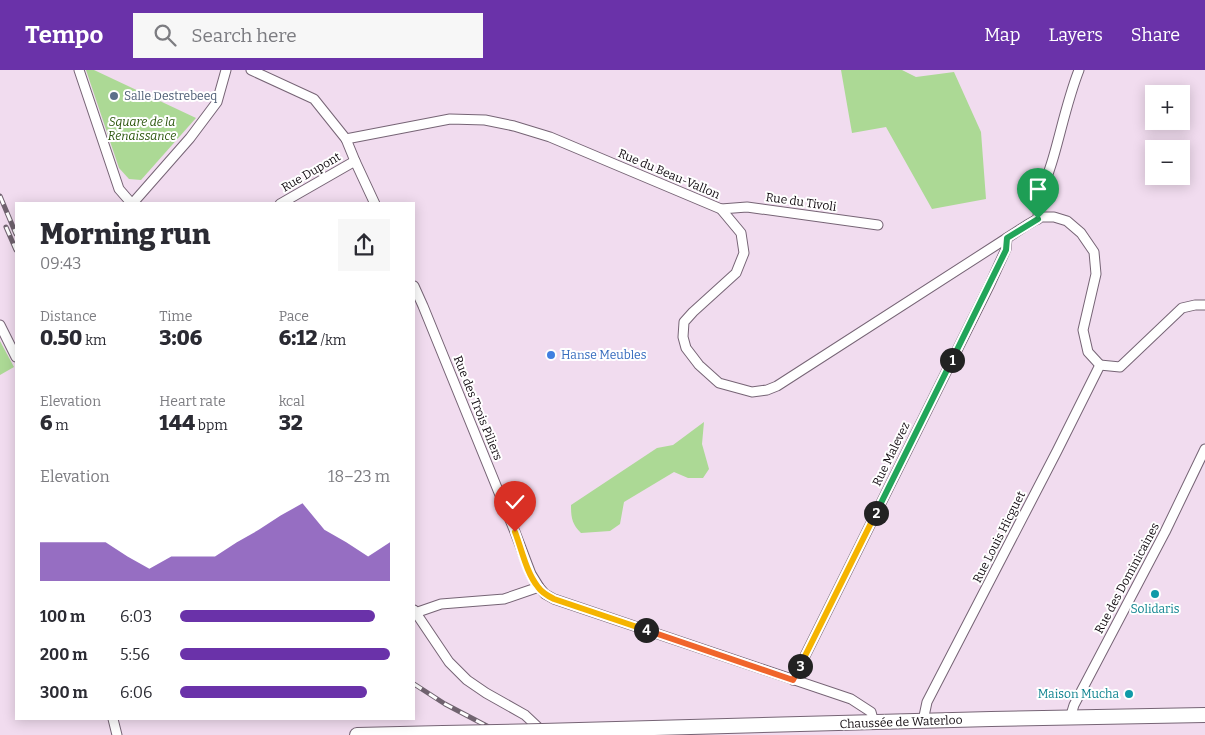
<!DOCTYPE html>
<meta charset="utf-8">
<style>
:root{--surface:#fff;--page:#f7f7f7;--text:#2b2b33;--muted:#7c7c81;--accent:#6a32a9}
body{margin:0;font-family:Bitter,serif;background:var(--page);color:var(--text);height:100vh;display:flex;flex-direction:column;font-size:19px;white-space:nowrap}
*{box-sizing:border-box;margin:0}
p{font-size:16px;color:var(--muted)}
.icon{flex:none;width:28px;height:28px;fill:none;stroke:currentColor;stroke-width:2;stroke-linecap:round;stroke-linejoin:round}
.map{position:relative;flex:1;overflow:hidden}
.side{position:absolute;left:15px;top:132px;width:400px;height:518px;display:flex;flex-direction:column;background:var(--surface);border-radius:0px;box-shadow:0 2px 12px #0003}
.side>*{flex:none}
.controls{position:absolute;left:1145px;top:15px;display:grid;gap:10px}
.controls a{display:grid;place-items:center;width:45px;height:45px;border-radius:0px;background:var(--surface);box-shadow:0 2px 12px #0003;font-size:25px}
.pin{position:absolute;display:grid;place-items:center;width:42px;height:42px;color:#fff;margin:-51px -21px;border-radius:50% 50% 50% 0;rotate:-45deg;box-shadow:0 0 5px #0007}
.pin .icon{rotate:45deg}
.km{position:absolute;width:25px;height:25px;margin:-12px;border-radius:50%;background:#222;color:#fff;font-size:14px;line-height:25px;text-align:center}
.round{display:grid;place-items:center;flex:none;width:52px;height:52px;border-radius:0px;background:var(--page)}
.head{display:flex;align-items:center;justify-content:space-between;height:85px;padding:0 25px}
h1{font-size:28px;font-weight:800;line-height:38px}
.stats{display:grid;grid-template-columns:repeat(3,1fr);gap:8px;height:85px;padding:5px 25px}
.stats div{display:grid;align-content:center}
.stats b{font-size:21px;font-weight:800}
.stats small{font-size:14px;font-weight:400}
.stats p{font-size:14px}
.chart{height:140px;padding:10px 25px}
.chart p{display:flex;justify-content:space-between}
.chart svg{width:100%;height:90px;margin-top:5px;fill:var(--accent);opacity:.7}
ul{padding:0 25px;list-style:none;font-size:16px}
li{display:grid;grid-template-columns:80px 60px 1fr;align-items:center;height:38px}
li i{height:12px;border-radius:6px;background:var(--accent)}
header{display:flex;align-items:center;gap:30px;box-sizing:border-box;height:70px;padding:0 25px;background:var(--accent);color:#fff}
header strong{font-size:24px}
nav{display:flex;gap:28px;margin-inline-start:auto;font-size:18px}
.search{width:350px;height:45px;background:var(--page);display:flex;align-items:center;gap:12px;box-sizing:border-box;padding:0 18px;border-radius:0px;color:var(--muted);font-size:19px}
.map>svg:first-child{display:block}
.green{fill:#acd995}
.lines{fill:none;stroke-linecap:round;stroke-linejoin:round}
.minor-casing{stroke:#766475;stroke-width:11}
.primary-casing{stroke:#766475;stroke-width:16}
.minor{stroke:#fff;stroke-width:9}
.primary{stroke:#fff;stroke-width:14}
.rail-casing{stroke:#70636f;stroke-width:5}
.rail{stroke:#fff;stroke-width:3;stroke-dasharray:9;stroke-linecap:butt}
.primary-bridge-casing{stroke:#766475;stroke-width:16;stroke-linecap:butt}
.primary-bridge{stroke:#fff;stroke-width:14}
.split-1-casing{stroke:#fff;stroke-width:10}
.split-2-casing{stroke:#fff;stroke-width:10}
.split-3-casing{stroke:#fff;stroke-width:10}
.split-4-casing{stroke:#fff;stroke-width:10}
.split-5-casing{stroke:#fff;stroke-width:10}
.split-1{stroke:#22a559;stroke-width:6}
.split-2{stroke:#22a559;stroke-width:6}
.split-3{stroke:#f5b400;stroke-width:6}
.split-4{stroke:#f0652b;stroke-width:6}
.split-5{stroke:#f5b400;stroke-width:6}
.service-dot{fill:#5c6f8a;stroke:#fff;stroke-width:2}
.shop-dot{fill:#3f7fe0;stroke:#fff;stroke-width:2}
.culture-dot{fill:#0f9aa8;stroke:#fff;stroke-width:2}
.labels{text-anchor:middle;stroke-width:4;stroke-linejoin:round;paint-order:stroke}
.service-label{font-size:12px;fill:#4e5e75;stroke:#fff;text-anchor:start}
.park-label{font-size:12px;font-style:italic;fill:#2b550c;stroke:#fff}
.street-label{font-size:12px;fill:#120b11;stroke:#fff}
.shop-label{font-size:12px;fill:#366cbe;stroke:#fff;text-anchor:start}
.culture-label{font-size:12px;fill:#0d838f;stroke:#fff}
</style>
<header>
<strong>Tempo</strong>
<div class="search"><svg class="icon" aria-label="search" viewBox="0 0 24 24"><circle cx="10" cy="10" r="6"/><path d="M15 15l6 6"/></svg>Search here</div>
<nav><a>Map</a><a>Layers</a><a>Share</a></nav>
</header>
<div class="map">
<svg width="1205" height="665" viewBox="0 0 1205 665">
<rect width="100%" height="100%" fill="#f1dcef"/>
<g class="green">
<polygon points="86,0 94,0 196,48 141,110 129,109 119,98"/>
<polygon points="841,0 902,0 916,7 954,2 981,62 986,129 932,139 886,57 852,63"/>
<polygon points="0,271 14,297 0,305"/>
<path d="M704,352L702,374L709,399L703,408H688L674,402L624,432L620,454L610,461L581,463C572,454 571,448 571,435L657,378L673,375Z"/>
</g>
<g class="lines">
<g class="minor-casing">
<g id="minor">
<polyline points="79,0 119,119 132,134"/>
<polyline points="251,0 314,29 346,69 450,49 485,50 514,56 550,67 721,139 741,163 744,183 736,203 693,242 684,252 683,267 686,278 699,295 719,313 752,322 767,320 777,316 1007,168 1027,155 1041,147 1054,147 1067,151 1081,163 1094,182 1096,204 1083,260 1088,282 1100,295"/>
<polyline points="346,69 355,91 375,134"/>
<polyline points="132,134 190,68 217,32 226,0"/>
<polyline points="280,134 355,91"/>
<polyline points="721,139 747,137 878,155"/>
<path d="M1038,149C1038,127 1048,107 1054,85C1062,57 1068,28 1079,0"/>
<polyline points="414,216 423,236 515,462 531,504 539,517 545,524 554,529 851,629 871,642 874,653"/>
<polyline points="0,255 16,287"/>
<polyline points="1100,295 1120,297 1182,238 1195,235 1205,235"/>
<polyline points="414,540 449,592 467,610 486,623 525,645 542,661"/>
<polyline points="415,543 441,534 504,529 539,517"/>
<polyline points="793,610 990,214 1006,179 1007,168"/>
<polyline points="1070,648 1074,635 1165,462 1205,379"/>
<polyline points="113,649 117,665"/>
<polyline points="923,651 927,632 1057,381 1100,295"/>
</g>
</g>
<g class="primary-casing">
<g id="primary">
<polyline points="542,661 991,649 1205,645"/>
<polyline points="357,665 443,663"/>
</g>
</g>
<use href="#minor" class="minor"/>
<use href="#primary" class="primary"/>
<g class="rail-casing">
<g id="rail">
<polyline points="0,126 16,164"/>
<polyline points="6,157 16,180"/>
<polyline points="414,614 445,634 504,665"/>
</g>
</g>
<use href="#rail" class="rail"/>
<g class="primary-bridge-casing">
<polyline id="primary-bridge" points="443,663 542,661"/>
</g>
<use href="#primary-bridge" class="primary-bridge"/>
</g>
<g class="lines">
<g class="split-1-casing">
<polyline id="split-1" points="952,290 1006,180 1007,168 1038,149"/>
</g>
<g class="split-2-casing">
<polyline id="split-2" points="876,443 952,290"/>
</g>
<g class="split-3-casing">
<polyline id="split-3" points="800,596 876,443"/>
</g>
<g class="split-4-casing">
<polyline id="split-4" points="646,560 793,610 800,596"/>
</g>
<g class="split-5-casing">
<path id="split-5" d="M515,462C522,480 526,502 538,517C542,523 548,526 554,529L646,560"/>
</g>
<use href="#split-1" class="split-1"/>
<use href="#split-2" class="split-2"/>
<use href="#split-3" class="split-3"/>
<use href="#split-4" class="split-4"/>
<use href="#split-5" class="split-5"/>
</g>
<circle class="service-dot" cx="114" cy="26" r="5"/>
<circle class="shop-dot" cx="551" cy="285" r="5"/>
<g class="culture-dot">
<circle cx="1155" cy="524" r="5"/>
<circle cx="1129" cy="624" r="5"/>
</g>
<g class="labels">
<g class="service-label">
<text x="124" y="30">Salle Destrebeeq</text>
</g>
<g class="park-label">
<text x="142" y="56">Square de la<tspan x="142" dy="14">Renaissance</tspan></text>
</g>
<g class="street-label">
<text transform="translate(311 102) rotate(-30)" y="4">Rue Dupont</text>
<text transform="translate(669 104) rotate(23)" y="4">Rue du Beau-Vallon</text>
<text transform="translate(801 132) rotate(8)" y="4">Rue du Tivoli</text>
<text transform="translate(478 338) rotate(68)" y="4">Rue des Trois Piliers</text>
<text transform="translate(891 384) rotate(-64)" y="4">Rue Malevez</text>
<text transform="translate(999 467) rotate(-63)" y="4">Rue Louis Hicguet</text>
<text transform="translate(1127 508) rotate(-62)" y="4">Rue des Dominicaines</text>
<text transform="translate(901 652) rotate(-2)" y="4">Chaussée de Waterloo</text>
</g>
<g class="shop-label">
<text x="561" y="289">Hanse Meubles</text>
</g>
<g class="culture-label">
<text x="1155" y="543">Solidaris</text>
<text x="1119" y="628" text-anchor="end">Maison Mucha</text>
</g>
</g>
</svg>
<div class="controls">
<a>+</a>
<a>−</a>
</div>
<div class="pin" style="left:1038px;top:149px;background:#1e9e55"><svg class="icon" aria-label="arrive" viewBox="0 0 24 24"><path d="M6 21V4h12l-3 4 3 4H6"/></svg></div>
<div class="pin" style="left:515px;top:462px;background:#d93025"><svg class="icon" aria-label="check" viewBox="0 0 24 24"><path d="M5 12l5 5 9-10"/></svg></div>
<b class="km" style="left:952px;top:290px">1</b>
<b class="km" style="left:876px;top:443px">2</b>
<b class="km" style="left:800px;top:596px">3</b>
<b class="km" style="left:646px;top:560px">4</b>
<section class="side">
<div class="head"><div><h1>Morning run</h1><p>09:43</p></div><a class="round"><svg class="icon" aria-label="share" viewBox="0 0 24 24"><path d="M12 15V3M7 8l5-5 5 5M5 13v7h14v-7"/></svg></a></div>
<div class="stats">
<div><p>Distance</p><b>0.50<small> km</small></b></div>
<div><p>Time</p><b>3:06</b></div>
<div><p>Pace</p><b>6:12<small> /km</small></b></div>
</div>
<div class="stats">
<div><p>Elevation</p><b>6<small> m</small></b></div>
<div><p>Heart rate</p><b>144<small> bpm</small></b></div>
<div><p>kcal</p><b>32</b></div>
</div>
<div class="chart"><p><span>Elevation</span>18–23 m</p>
<svg viewBox="0 0 160 44" preserveAspectRatio="none"><path d="M0 44V25L10 25L20 25L30 25L40 32L50 38L60 32L70 32L80 32L90 25L100 19L110 12L120 6L130 19L140 25L150 32L160 25V44z"/></svg>
</div>
<ul>
<li><b>100 m</b>6:03<i style="width:93%"></i></li>
<li><b>200 m</b>5:56<i style="width:100%"></i></li>
<li><b>300 m</b>6:06<i style="width:89%"></i></li>
</ul>
</section>
</div>
